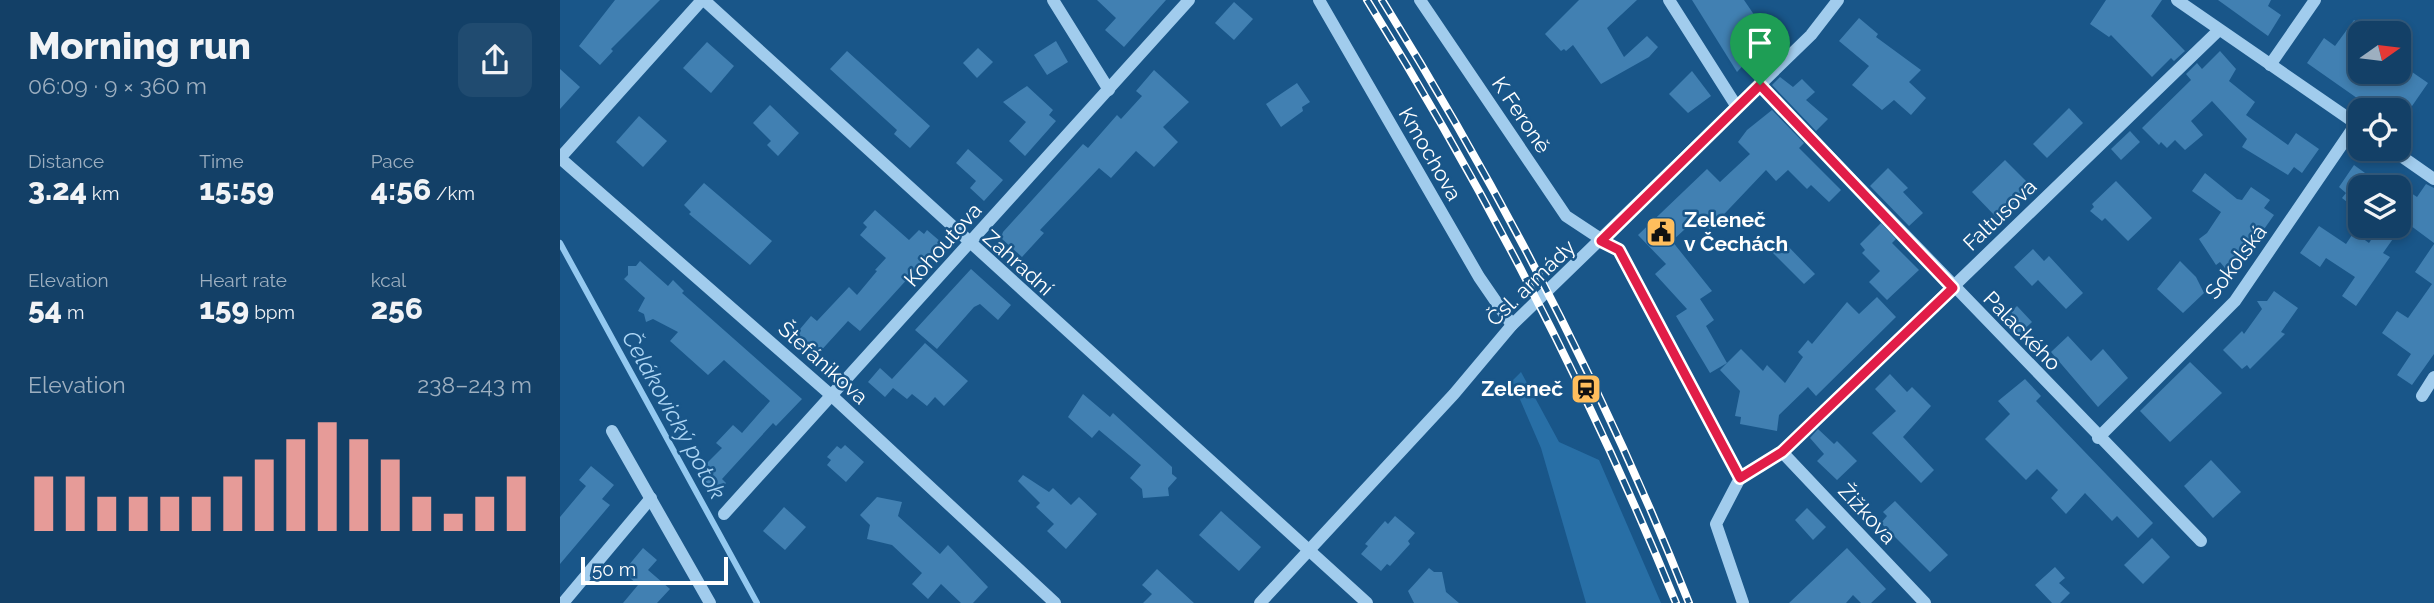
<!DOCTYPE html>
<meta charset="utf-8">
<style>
:root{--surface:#134067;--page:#204b70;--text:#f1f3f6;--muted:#9dafc0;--line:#32597b;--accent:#e69b98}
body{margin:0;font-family:Raleway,sans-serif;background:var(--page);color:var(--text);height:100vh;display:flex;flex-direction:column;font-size:26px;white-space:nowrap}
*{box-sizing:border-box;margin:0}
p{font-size:23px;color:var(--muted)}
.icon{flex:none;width:38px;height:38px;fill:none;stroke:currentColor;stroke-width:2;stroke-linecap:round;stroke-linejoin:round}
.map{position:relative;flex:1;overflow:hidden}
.details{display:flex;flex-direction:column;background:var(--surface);width:560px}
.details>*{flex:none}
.needle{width:46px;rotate:76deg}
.buttons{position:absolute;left:1788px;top:21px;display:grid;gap:14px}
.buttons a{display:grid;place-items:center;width:63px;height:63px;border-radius:14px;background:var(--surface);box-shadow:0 4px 10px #0003,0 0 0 2px var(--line);font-size:35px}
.scale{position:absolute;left:21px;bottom:18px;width:147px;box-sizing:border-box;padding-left:7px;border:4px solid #fff;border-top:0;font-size:19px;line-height:24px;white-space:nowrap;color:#fff;-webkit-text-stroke:5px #195689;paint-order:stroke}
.pin{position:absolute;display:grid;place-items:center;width:60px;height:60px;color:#fff;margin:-72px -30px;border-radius:50% 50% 50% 0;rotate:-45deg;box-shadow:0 0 7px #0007}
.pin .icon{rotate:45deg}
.round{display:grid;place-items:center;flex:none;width:74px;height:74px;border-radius:14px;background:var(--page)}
.overview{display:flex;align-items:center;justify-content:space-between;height:119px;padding:0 28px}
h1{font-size:38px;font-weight:800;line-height:52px}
.metrics{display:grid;grid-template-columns:repeat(3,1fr);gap:10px;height:119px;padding:7px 28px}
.metrics div{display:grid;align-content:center}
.metrics b{font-size:30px;font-weight:800}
.metrics small{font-size:19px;font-weight:400}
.metrics p{font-size:19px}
.chart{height:196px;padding:14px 28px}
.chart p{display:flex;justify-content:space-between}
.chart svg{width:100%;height:126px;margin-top:7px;stroke:var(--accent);stroke-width:6}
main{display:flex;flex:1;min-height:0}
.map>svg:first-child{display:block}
.green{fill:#286fa6}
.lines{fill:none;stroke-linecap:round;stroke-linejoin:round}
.stream{stroke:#94c9f0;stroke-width:6}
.building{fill:#4180b2}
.minor{stroke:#a1cced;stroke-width:12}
.rail-casing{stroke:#fff;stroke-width:8}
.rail{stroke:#195689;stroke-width:5;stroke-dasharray:16;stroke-linecap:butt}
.route-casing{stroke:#fff;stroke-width:14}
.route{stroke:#e11d48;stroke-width:9}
.labels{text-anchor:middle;stroke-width:5;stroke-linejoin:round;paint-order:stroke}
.street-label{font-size:21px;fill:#fff;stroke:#195689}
.poi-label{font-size:21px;font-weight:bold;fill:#fff;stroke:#195689;text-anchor:start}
.water-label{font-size:23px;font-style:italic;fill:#add6f5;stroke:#195689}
</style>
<main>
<section class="details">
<div class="overview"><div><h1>Morning run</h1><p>06:09 · 9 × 360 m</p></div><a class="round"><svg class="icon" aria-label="share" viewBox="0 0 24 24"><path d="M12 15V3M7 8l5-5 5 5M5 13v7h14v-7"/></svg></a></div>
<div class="metrics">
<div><p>Distance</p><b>3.24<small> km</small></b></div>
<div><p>Time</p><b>15:59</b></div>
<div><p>Pace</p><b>4:56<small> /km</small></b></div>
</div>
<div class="metrics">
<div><p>Elevation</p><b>54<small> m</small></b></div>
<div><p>Heart rate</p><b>159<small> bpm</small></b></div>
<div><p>kcal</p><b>256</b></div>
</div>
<div class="chart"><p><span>Elevation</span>238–243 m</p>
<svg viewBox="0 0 160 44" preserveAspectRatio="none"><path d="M5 44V25M15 44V25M25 44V32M35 44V32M45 44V32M55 44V32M65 44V25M75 44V19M85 44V12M95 44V6M105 44V12M115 44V19M125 44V32M135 44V38M145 44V32M155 44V25"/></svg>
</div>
</section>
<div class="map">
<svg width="1874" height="603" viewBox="0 0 1874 603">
<rect width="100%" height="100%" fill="#195689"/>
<polygon class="green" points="961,372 999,442 1039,460 1101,603 1026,603 981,448 952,381"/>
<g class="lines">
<polyline class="stream" points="0,243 197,603"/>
</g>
<g class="building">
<polygon points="55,0 100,0 51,49 53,51 40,65 19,46"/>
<polygon points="537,0 606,0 564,47 545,30 556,18"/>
<polygon points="1019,0 1077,0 1047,28 1064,57 1087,36 1098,47 1089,57 1041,84 1013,45 1006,51 1004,49 1001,51 985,34"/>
<polygon points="1132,0 1184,0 1199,22 1197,24 1210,37 1177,72"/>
<polygon points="1546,0 1602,0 1591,16 1625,51 1614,61 1611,58 1592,77 1551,35 1549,37 1530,24"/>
<polygon points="1658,0 1711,0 1708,6 1721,15 1708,36"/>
<polygon points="674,2 693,19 674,40 655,23"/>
<polygon points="1299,18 1318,34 1316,37 1361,70 1349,82 1366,98 1351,115 1334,100 1322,110 1292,85 1309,66 1279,41"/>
<polygon points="1794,20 1810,32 1801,33 1801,72 1823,72 1839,82 1839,63 1868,83 1843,119 1839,117 1839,110 1814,110 1747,63 1764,38 1775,46"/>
<polygon points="496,41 508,62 487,75 474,55"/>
<polygon points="147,42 174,66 151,93 123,68"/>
<polygon points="418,48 433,62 417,78 403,63"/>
<polygon points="287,51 370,126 350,148 334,134 337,130 270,69"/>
<polygon points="1660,51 1676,69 1669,81 1695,102 1686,115 1728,145 1736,133 1759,149 1742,173 1734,167 1728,175 1682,147 1687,139 1652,101 1631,121 1643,135 1625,150 1615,140 1607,148 1601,142 1599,145 1582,128 1631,80 1626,74 1637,63 1642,69"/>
<polygon points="0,69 20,87 0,109"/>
<polygon points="594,70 629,102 603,127 618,142 594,167 576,151 551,178 539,168 480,230 484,233 462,257 441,238 443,232 523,144 528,148 557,115 561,119 582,96 576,91"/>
<polygon points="1132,71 1151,96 1128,113 1109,94"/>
<polygon points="1220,77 1233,87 1242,79 1255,92 1246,100 1268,119 1256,131 1212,85"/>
<polygon points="737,83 750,102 742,107 743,111 721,127 706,104"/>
<polygon points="467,86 493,110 489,115 496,121 465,156 449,141 466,122 443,102"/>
<polygon points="210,105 239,133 218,156 207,145 211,141 193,123"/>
<polygon points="1509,108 1523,123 1487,158 1473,144"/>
<polygon points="1212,110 1244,143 1239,148 1281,190 1269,202 1251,185 1247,189 1228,170 1216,181 1206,170 1150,229 1138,217 1112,241 1152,291 1140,299 1154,320 1146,326 1167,363 1150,373 1116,316 1127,309 1095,274 1106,264 1078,235 1147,169 1160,182 1190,154 1178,142 1187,130"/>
<polygon points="79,116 107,141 83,167 56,142"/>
<polygon points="1570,131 1580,142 1561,160 1551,149"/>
<polygon points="408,149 443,180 424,201 410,188 416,181 396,163"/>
<polygon points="1445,160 1471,186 1438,219 1412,192"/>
<polygon points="1794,165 1816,181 1812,187 1801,187 1801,202 1796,209 1782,198 1786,193 1779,187"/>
<polygon points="1328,168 1348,188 1343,192 1363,213 1349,226 1310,186"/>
<polygon points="1645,173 1677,199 1682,200 1691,187 1710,200 1704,208 1714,215 1688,252 1665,268 1660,262 1656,265 1639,239 1647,233 1661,212 1632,191"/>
<polygon points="1556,181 1592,218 1568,241 1545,218 1542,221 1530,211 1534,207 1532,204"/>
<polygon points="144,183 212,241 190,265 129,214 131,212 124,205"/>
<polygon points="1866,184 1874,188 1874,243 1839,217 1839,197 1845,189 1857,197"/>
<polygon points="315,210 349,240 359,230 364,234 367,230 381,242 300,331 288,321 257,355 235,335 251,316 257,321 289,287 297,295 317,271 315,270 326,258 300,235 307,227 303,223"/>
<polygon points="1321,223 1336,239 1332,243 1359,270 1327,300 1309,282 1320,271 1302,253 1305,250 1300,244"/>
<polygon points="1759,226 1786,244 1794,232 1809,243 1820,226 1842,226 1823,253 1830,257 1796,306 1782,296 1795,277 1766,258 1760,267 1740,253"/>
<polygon points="1220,238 1255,274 1244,284 1209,249"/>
<polygon points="1874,244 1874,354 1852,385 1837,375 1851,354 1822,333 1837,311 1848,318 1872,284 1855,272"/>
<polygon points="1473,249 1484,261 1489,256 1523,293 1506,309 1478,280 1472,286 1454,267"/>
<polygon points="80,261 108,286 113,280 124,291 122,293 242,399 216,426 213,423 162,479 166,483 152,498 137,473 162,448 156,443 173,425 182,433 210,401 164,360 148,375 110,341 118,332 93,319 86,322 84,314 78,311 85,298 64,279 68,275 68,266 76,266"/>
<polygon points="1620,261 1636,277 1644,293 1623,313 1597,289"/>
<polygon points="411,269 451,305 438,320 420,304 414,307 377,349 355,330"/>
<polygon points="1714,291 1738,308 1721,332 1725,334 1690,369 1687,365 1682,369 1663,350 1682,331 1684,334 1702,309 1697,301 1707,301"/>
<polygon points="1317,297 1336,317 1256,396 1248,387 1219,415 1217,431 1180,424 1181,417 1175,416 1180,391 1160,370 1181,349 1203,371 1207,365 1225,383 1243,357 1238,352 1248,340 1252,344 1287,302 1299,314"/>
<polygon points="1457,306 1472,322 1457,336 1442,321"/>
<polygon points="1508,336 1531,361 1543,349 1568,378 1538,407 1491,352"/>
<polygon points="365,343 408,381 384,406 375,397 367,406 352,394 347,399 333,388 325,397 308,382 320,368 332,379"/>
<polygon points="1630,362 1662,393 1610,442 1580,411"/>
<polygon points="1330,374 1347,392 1352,387 1371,406 1343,437 1374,470 1361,483 1312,433 1336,411 1315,389"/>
<polygon points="1465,379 1481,396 1476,401 1593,523 1578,538 1557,516 1552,521 1525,493 1506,514 1491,498 1498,490 1477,469 1466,480 1425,439 1450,414 1438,401"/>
<polygon points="523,394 550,417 553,413 612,467 612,474 617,478 608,488 609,496 583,498 582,489 570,478 581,465 539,430 532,438 508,417"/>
<polygon points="1258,429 1274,444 1277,441 1297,461 1277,480 1257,461 1264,454 1250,438"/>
<polygon points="285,445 304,462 286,482 267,465 271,460 267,457 277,446 281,449"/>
<polygon points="1651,460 1681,492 1653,518 1624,486"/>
<polygon points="31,466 54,485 42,499 50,505 0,564 0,517 26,486 19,480"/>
<polygon points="463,475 489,492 493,488 511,505 519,497 537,514 506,549 487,531 494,524 476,507 480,503 458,481"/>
<polygon points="317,497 342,502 338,516 380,554 388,545 428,587 413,603 401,603 381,584 368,599 352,584 362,573 332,545 307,539 310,525 300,515"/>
<polygon points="1335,501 1388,555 1370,572 1321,523 1327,516 1323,512"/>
<polygon points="224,507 246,527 225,550 203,531"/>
<polygon points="1247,508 1266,527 1253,540 1235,520"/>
<polygon points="661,511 701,547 679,571 639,535"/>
<polygon points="835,516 855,533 848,541 850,544 830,566 827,564 821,571 801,554 808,546 805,544 825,521 828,524"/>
<polygon points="1592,538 1610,557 1583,584 1564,565"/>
<polygon points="83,548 97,560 88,570 110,589 97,603 63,603 78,585 63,572"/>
<polygon points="1287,548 1326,589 1311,603 1301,603 1293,595 1286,603 1229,603"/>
<polygon points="1495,567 1505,578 1499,583 1510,593 1500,603 1492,603 1475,585"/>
<polygon points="869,568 874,572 882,572 886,592 899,603 854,603 848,591"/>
<polygon points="597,569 634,603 583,603 592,594 582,585"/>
</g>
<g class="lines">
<g class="minor">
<polyline points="142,0 0,158 272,396 495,603"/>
<polyline points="144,0 807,603"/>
<polyline points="493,0 549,90"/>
<polyline points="759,0 919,277 952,325"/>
<polyline points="860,0 1006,216 1059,251 1180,478"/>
<polyline points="1109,0 1177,107"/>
<polyline points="1617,0 1801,127"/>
<polyline points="1710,65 1755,0"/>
<polyline points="1200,85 1641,541"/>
<polyline points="1831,149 1874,179"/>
<polyline points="1862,396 1874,377"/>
<polyline points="52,431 150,603"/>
<polyline points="1538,438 1675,301 1796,124"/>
<polyline points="1222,452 1365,603"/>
<polyline points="164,514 629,0"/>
<polyline points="3,603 91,498"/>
<polyline points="700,603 894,394 952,325 1251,35 1278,0"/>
<polyline points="1183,603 1156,524 1180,478 1222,452 1659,30"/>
</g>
<g class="rail-casing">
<g id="rail">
<path d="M807,0C927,193 1030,393 1116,603"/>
<path d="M822,0C941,192 1046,393 1129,603"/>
</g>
</g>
<use href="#rail" class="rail"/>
</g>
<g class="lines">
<g class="route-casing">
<polygon id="route" points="1200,85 1393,288 1222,452 1180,478 1059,250 1041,241"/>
</g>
<use href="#route" class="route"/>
</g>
<defs>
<g id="civic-square" transform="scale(1.575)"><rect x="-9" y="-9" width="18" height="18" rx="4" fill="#ffbe5d" stroke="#195689"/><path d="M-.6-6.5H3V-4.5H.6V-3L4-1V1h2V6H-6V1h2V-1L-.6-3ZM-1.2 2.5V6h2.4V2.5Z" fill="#111"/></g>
<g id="station-square" transform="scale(1.575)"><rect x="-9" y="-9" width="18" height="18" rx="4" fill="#ffbe5d" stroke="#195689"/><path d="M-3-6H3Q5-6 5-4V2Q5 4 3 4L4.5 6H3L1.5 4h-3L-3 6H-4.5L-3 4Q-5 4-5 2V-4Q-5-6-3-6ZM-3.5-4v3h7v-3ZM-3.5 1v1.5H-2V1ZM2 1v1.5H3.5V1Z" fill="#111"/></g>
</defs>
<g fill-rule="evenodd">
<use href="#civic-square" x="1101" y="232"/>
<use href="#station-square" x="1026" y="389"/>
</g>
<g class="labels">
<g class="street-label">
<text transform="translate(961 115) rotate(56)" y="7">K Feroně</text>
<text transform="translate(870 154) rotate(60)" y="7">Kmochova</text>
<text transform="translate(1440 215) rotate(-44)" y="7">Faltusova</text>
<text transform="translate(383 245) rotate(-48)" y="7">Kohoutova</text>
<text transform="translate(1676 262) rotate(-53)" y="7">Sokolská</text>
<text transform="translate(458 263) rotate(42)" y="7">Zahradní</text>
<text transform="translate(971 283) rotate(-44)" y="7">Čsl. armády</text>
<text transform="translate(1462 331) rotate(46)" y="7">Palackého</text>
<text transform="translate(263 363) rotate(42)" y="7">Štefánikova</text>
<text transform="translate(1307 514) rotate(47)" y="7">Žižkova</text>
</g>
<g class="poi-label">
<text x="1124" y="227">Zeleneč<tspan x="1124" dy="24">v Čechách</tspan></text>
<text x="1003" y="396" text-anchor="end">Zeleneč</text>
</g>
<g class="water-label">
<text transform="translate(114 415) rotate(61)" y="8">Čelákovický potok</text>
</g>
</g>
</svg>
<div class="buttons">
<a><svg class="needle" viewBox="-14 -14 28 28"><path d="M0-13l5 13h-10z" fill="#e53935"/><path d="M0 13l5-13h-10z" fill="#9dafc0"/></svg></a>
<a><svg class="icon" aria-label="locate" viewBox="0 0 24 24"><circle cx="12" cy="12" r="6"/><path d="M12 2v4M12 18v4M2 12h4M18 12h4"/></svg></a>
<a><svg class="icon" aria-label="layers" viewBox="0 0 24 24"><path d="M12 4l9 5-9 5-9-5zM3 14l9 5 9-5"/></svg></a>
</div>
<div class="scale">50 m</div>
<div class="pin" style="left:1200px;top:85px;background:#1e9e55"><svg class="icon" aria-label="arrive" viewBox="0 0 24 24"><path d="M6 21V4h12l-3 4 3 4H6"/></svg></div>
</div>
</main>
